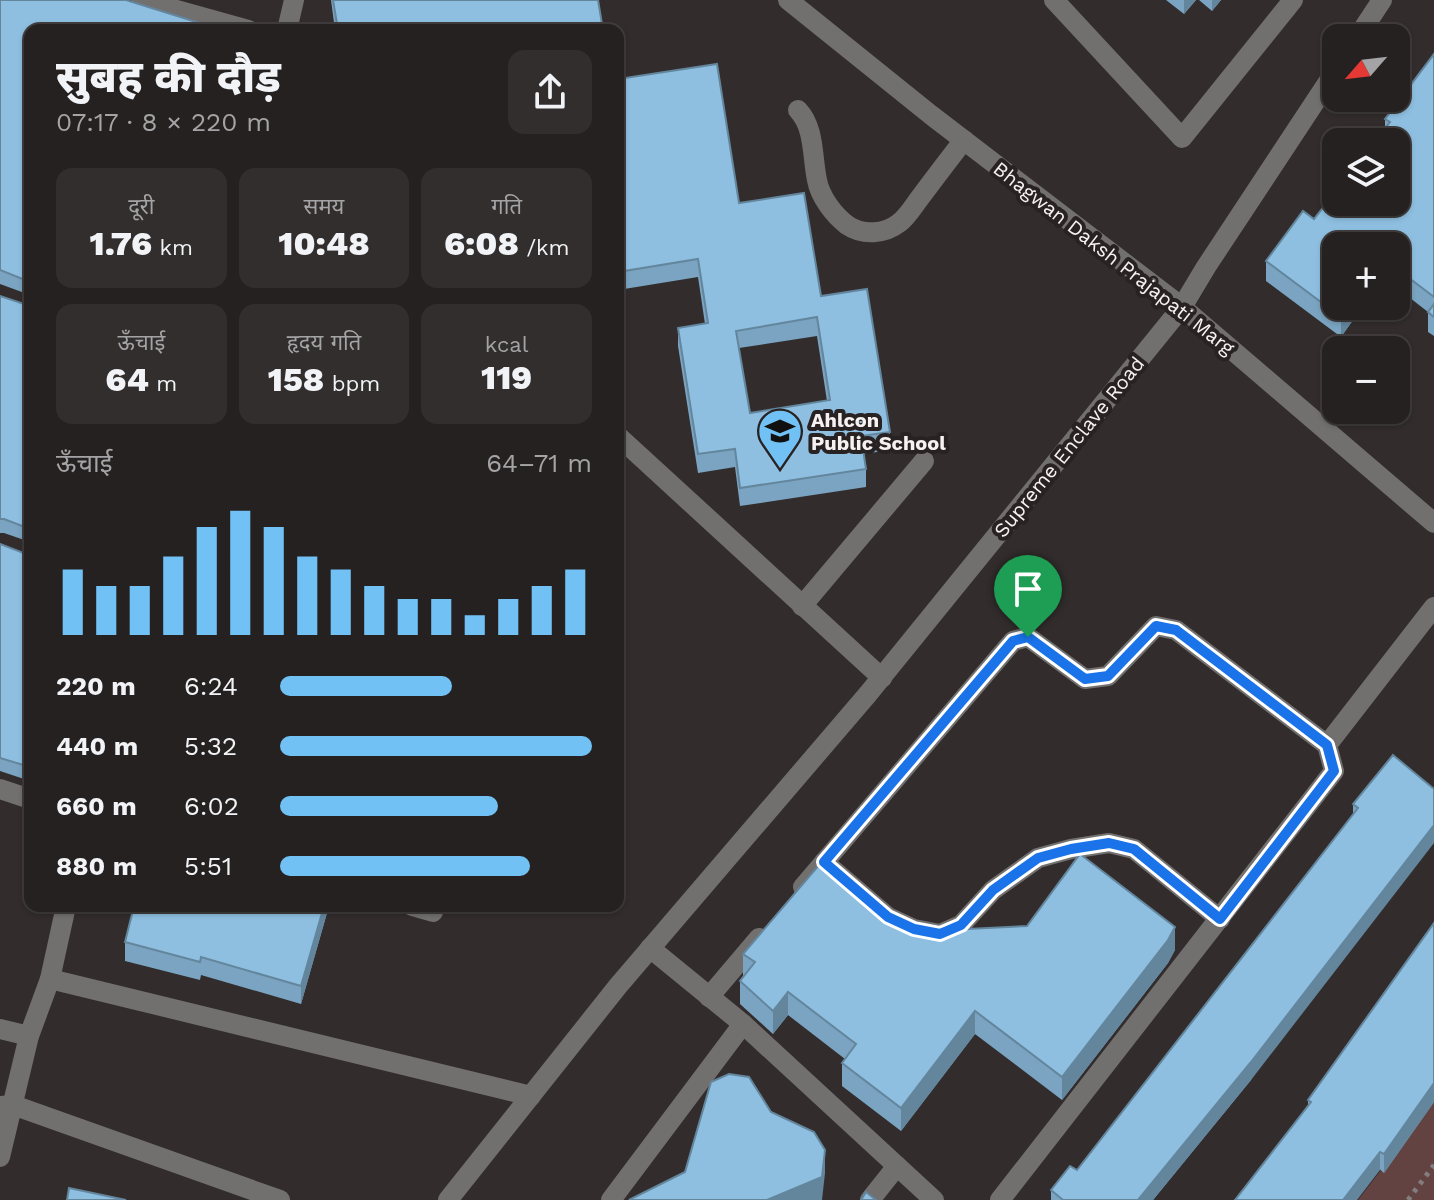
<!DOCTYPE html>
<html lang="hi">
<meta charset="utf-8">
<style>
:root{--surface:#262121;--page:#322e2e;--text:#f1f3f6;--muted:#a4a3a5;--line:#423e3f;--accent:#71c1f4}
body{margin:0;font-family:"Work Sans","Noto Sans Devanagari",sans-serif;background:var(--page);color:var(--text);height:100vh;display:flex;flex-direction:column;font-size:30px;white-space:nowrap}
*{box-sizing:border-box;margin:0}
p{font-size:26px;color:var(--muted)}
.icon{flex:none;width:44px;height:44px;fill:none;stroke:currentColor;stroke-width:2;stroke-linecap:round;stroke-linejoin:round}
.map{position:relative;flex:1;overflow:hidden}
.side{position:absolute;left:24px;top:24px;width:600px;height:888px;display:flex;flex-direction:column;background:var(--surface);border-radius:16px;box-shadow:0 2px 6px #0004,0 0 0 2px var(--line)}
.side>*{flex:none}
.needle{width:52px;rotate:242deg}
.fabs{position:absolute;left:1322px;top:24px;display:grid;gap:16px}
.fabs a{display:grid;place-items:center;width:88px;height:88px;border-radius:16px;background:var(--surface);box-shadow:0 2px 6px #0004,0 0 0 2px var(--line);font-size:40px}
.pin{position:absolute;display:grid;place-items:center;width:68px;height:68px;color:#fff;margin:-82px -34px;border-radius:50% 50% 50% 0;rotate:-45deg;box-shadow:0 0 8px #0007}
.pin .icon{rotate:45deg}
.round{display:grid;place-items:center;flex:none;width:84px;height:84px;border-radius:16px;background:var(--page)}
.summary{display:flex;align-items:center;justify-content:space-between;height:136px;padding:0 32px}
h1{font-size:44px;font-weight:800;line-height:60px}
.stats{display:grid;grid-template-columns:repeat(3,1fr);gap:12px;height:136px;padding:8px 32px}
.stats div{display:grid;align-content:center;border-radius:16px;background:var(--page);text-align:center}
.stats b{font-size:34px;font-weight:800}
.stats small{font-size:22px;font-weight:400}
.stats p{font-size:22px}
.chart{height:224px;padding:16px 32px}
.chart p{display:flex;justify-content:space-between}
.chart svg{width:100%;height:144px;margin-top:8px;stroke:var(--accent);stroke-width:6}
ul{padding:0 32px;list-style:none;font-size:26px}
li{display:grid;grid-template-columns:128px 96px 1fr;align-items:center;height:60px}
li i{height:20px;border-radius:10px;background:var(--accent)}
.map>svg:first-child{display:block}
.green{fill:#634342}
.lines{fill:none;stroke-linecap:round;stroke-linejoin:round}
.path{stroke:#837e7e;stroke-width:5;stroke-dasharray:4 6;stroke-linecap:butt}
.minor{stroke:#726f6f;stroke-width:20}
.wall{fill:#7aa4c1;fill-rule:evenodd}
.shaded-wall{fill:#63869d}
.building{fill:#8ebfe0;stroke:#63869d;stroke-width:2;fill-rule:evenodd}
.route-casing{stroke:#fff;stroke-width:16}
.route{stroke:#1a73e8;stroke-width:10}
.labels{text-anchor:middle;stroke-width:8;stroke-linejoin:round;paint-order:stroke}
.street-label{font-size:20px;fill:#f5f2f1;stroke:#282222}
.poi-label{font-size:20px;font-weight:bold;fill:#f5f2f1;stroke:#282222;text-anchor:start}
</style>
<div class="map">
<svg width="1434" height="1200" viewBox="0 0 1434 1200">
<rect width="100%" height="100%" fill="#322c2c"/>
<polygon class="green" points="1434,1101 1434,1200 1358,1200"/>
<g class="lines">
<polyline class="path" points="1408,1200 1434,1165"/>
<g class="minor">
<polyline points="141,0 248,30"/>
<polyline points="788,0 931,115 1182,307 1434,523"/>
<polyline points="1054,0 1182,138 1293,0"/>
<polyline points="287,30 294,0"/>
<polyline points="1357,38 1382,0"/>
<path d="M798,110C815,128 812,157 817,180C820,197 834,215 847,225C863,236 885,234 899,223C907,217 913,207 919,199C934,179 949,159 964,140"/>
<polyline points="618,436 882,678"/>
<polyline points="802,606 924,461"/>
<polyline points="1327,745 1434,607"/>
<polyline points="0,789 30,799"/>
<polyline points="824,862 888,917 914,929 940,934 961,925 993,890 1038,858 1071,849 1109,843 1134,849 1220,919"/>
<polyline points="803,887 1013,641 1028,637 1085,679 1108,676 1156,626 1176,630 1327,745 1334,771 1000,1200"/>
<polyline points="412,906 433,912"/>
<polyline points="650,948 743,1024 934,1200"/>
<polyline points="50,979 531,1096"/>
<polyline points="709,997 759,938"/>
<polyline points="0,1029 29,1036"/>
<polyline points="0,1106 13,1105 280,1200"/>
<polyline points="0,1157 29,1036 50,979 66,906"/>
<polyline points="448,1200 618,986 868,694 1182,307 1206,267 1336,70"/>
<polyline points="611,1200 743,1024"/>
<polyline points="870,1200 897,1166"/>
</g>
</g>
<g class="wall">
<polygon points="0,0 30,30 30,295 0,284"/>
<polygon points="331,0 598,0 603,30 335,30"/>
<polygon points="1166,0 1196,0 1184,14"/>
<polygon points="1199,0 1221,0 1212,11"/>
<polygon points="1434,54 1434,336 1428,332 1428,312 1396,287 1396,246 1336,246 1363,306 1341,337 1266,281 1266,261 1314,219 1385,129 1385,119"/>
<path d="M618,79L739,203L821,296L890,432V450L863,454L866,469V487L740,506L735,467L698,473L678,346V328L705,324L698,277L618,290ZM817,336L827,401L750,413L739,348Z"/>
<polygon points="0,296 30,306 30,542 4,533 0,533"/>
<polygon points="0,544 26,554 30,553 30,781 0,771"/>
<polygon points="1393,755 1251,1080 1153,1200 1051,1200 1051,1190 1077,1170 1353,815 1353,804"/>
<polygon points="867,905 906,932 1175,950 1168,963 1062,1100 975,1034 901,1131 842,1086 842,1063 845,1059 788,1015 773,1034 740,1004 740,981 743,977 743,954"/>
<polygon points="134,906 329,906 301,1004 201,975 200,980 125,961 125,942"/>
<polygon points="1434,923 1434,1102 1384,1173 1308,1105 1308,1100"/>
</g>
<g class="shaded-wall">
<polygon points="1184,0 1196,0 1184,14"/>
<polygon points="1212,0 1221,0 1212,11"/>
<polygon points="1349,306 1363,306 1341,337 1341,317"/>
<polygon points="1434,825 1434,843 1251,1080 1153,1200 1138,1200"/>
<polygon points="324,906 329,906 301,1004 301,986"/>
<polygon points="1175,927 1175,950 1168,963 1062,1100 1062,1077"/>
<polygon points="788,992 788,1015 773,1034 773,1011"/>
<polygon points="975,1011 975,1034 901,1131 901,1108"/>
<polygon points="1434,1083 1434,1102 1384,1173 1384,1154"/>
<polygon points="825,1150 825,1173 822,1200 767,1200"/>
<polygon points="1380,1152 1380,1170 1357,1200 1343,1200"/>
</g>
<g class="building">
<polygon points="0,0 126,0 222,30 30,30 30,282 0,270"/>
<polygon points="333,0 598,0 603,30 338,30"/>
<polygon points="1434,54 1434,297 1396,268 1396,246 1336,246 1336,306 1349,306 1341,317 1266,261 1303,211 1314,219 1336,191 1336,202 1396,202 1396,142 1374,142 1390,122 1385,119"/>
<path d="M717,64L739,203L804,193L821,296L867,289L890,432L861,436L866,469L740,488L735,449L698,454L678,328L708,323L698,259L618,272V79ZM817,317L830,400L750,413L736,331Z"/>
<polygon points="0,296 30,306 30,529 4,519 0,519"/>
<polygon points="1434,304 1434,317 1428,312"/>
<polygon points="0,544 26,554 30,553 30,767 0,758"/>
<polygon points="1393,755 1434,789 1434,825 1251,1062 1138,1200 1063,1200 1051,1190 1070,1166 1077,1170 1358,808 1353,804"/>
<polygon points="1080,854 1175,927 1168,940 1062,1077 975,1011 901,1108 842,1063 856,1044 788,992 773,1011 740,981 755,962 743,954 819,865 867,901 866,904 906,932 1027,926"/>
<polygon points="134,906 324,906 301,986 201,957 200,962 125,942"/>
<polygon points="1434,923 1434,1083 1384,1154 1380,1152 1343,1200 1235,1200 1311,1102 1308,1100"/>
<polygon points="729,1074 749,1077 771,1112 814,1132 825,1150 822,1177 767,1200 629,1200 685,1172 711,1082"/>
<polygon points="69,1188 126,1200 67,1200"/>
<polygon points="866,1192 876,1200 861,1200"/>
</g>
<g class="lines">
<g class="route-casing">
<polygon id="route" points="1156,626 1176,630 1327,745 1334,771 1220,919 1134,849 1109,843 1071,849 1038,858 993,890 961,925 940,934 914,929 888,917 824,862 1013,641 1028,637 1085,679 1108,676"/>
</g>
<use href="#route" class="route"/>
</g>
<defs>
<g id="school-pin" transform="scale(2.3)"><path d="M0 17L-7.5 6A9.5 9.5 0 1 1 7.5 6Z" fill="#71c1f4" stroke="#282222"/><path d="M0-5L7-2L0 1L-7-2ZM-4 1L0 2.5L4 1V4Q0 6-4 4Z" fill="#111"/></g>
</defs>
<g fill-rule="evenodd">
<use href="#school-pin" x="780" y="431"/>
</g>
<g class="labels">
<g class="street-label">
<text transform="translate(1114 258) rotate(38)" y="7">Bhagwan Daksh Prajapati Marg</text>
<text transform="translate(1069 447) rotate(-51)" y="7">Supreme Enclave Road</text>
</g>
<g class="poi-label">
<text x="811" y="427">Ahlcon<tspan x="811" dy="23">Public School</tspan></text>
</g>
</g>
</svg>
<div class="fabs">
<a><svg class="needle" viewBox="-14 -14 28 28"><path d="M0-13l5 13h-10z" fill="#e53935"/><path d="M0 13l5-13h-10z" fill="#a4a3a5"/></svg></a>
<a><svg class="icon" aria-label="layers" viewBox="0 0 24 24"><path d="M12 4l9 5-9 5-9-5zM3 14l9 5 9-5"/></svg></a>
<a>+</a>
<a>−</a>
</div>
<div class="pin" style="left:1028px;top:637px;background:#1e9e55"><svg class="icon" aria-label="arrive" viewBox="0 0 24 24"><path d="M6 21V4h12l-3 4 3 4H6"/></svg></div>
<section class="side">
<div class="summary"><div><h1>सुबह की दौड़</h1><p>07:17 · 8 × 220 m</p></div><a class="round"><svg class="icon" aria-label="share" viewBox="0 0 24 24"><path d="M12 15V3M7 8l5-5 5 5M5 13v7h14v-7"/></svg></a></div>
<div class="stats">
<div><p>दूरी</p><b>1.76<small> km</small></b></div>
<div><p>समय</p><b>10:48</b></div>
<div><p>गति</p><b>6:08<small> /km</small></b></div>
</div>
<div class="stats">
<div><p>ऊँचाई</p><b>64<small> m</small></b></div>
<div><p>हृदय गति</p><b>158<small> bpm</small></b></div>
<div><p>kcal</p><b>119</b></div>
</div>
<div class="chart"><p><span>ऊँचाई</span>64–71 m</p>
<svg viewBox="0 0 160 44" preserveAspectRatio="none"><path d="M5 44V24M15 44V29M25 44V29M35 44V20M45 44V11M55 44V6M65 44V11M75 44V20M85 44V24M95 44V29M105 44V33M115 44V33M125 44V38M135 44V33M145 44V29M155 44V24"/></svg>
</div>
<ul>
<li><b>220 m</b>6:24<i style="width:55%"></i></li>
<li><b>440 m</b>5:32<i style="width:100%"></i></li>
<li><b>660 m</b>6:02<i style="width:70%"></i></li>
<li><b>880 m</b>5:51<i style="width:80%"></i></li>
</ul>
</section>
</div>
